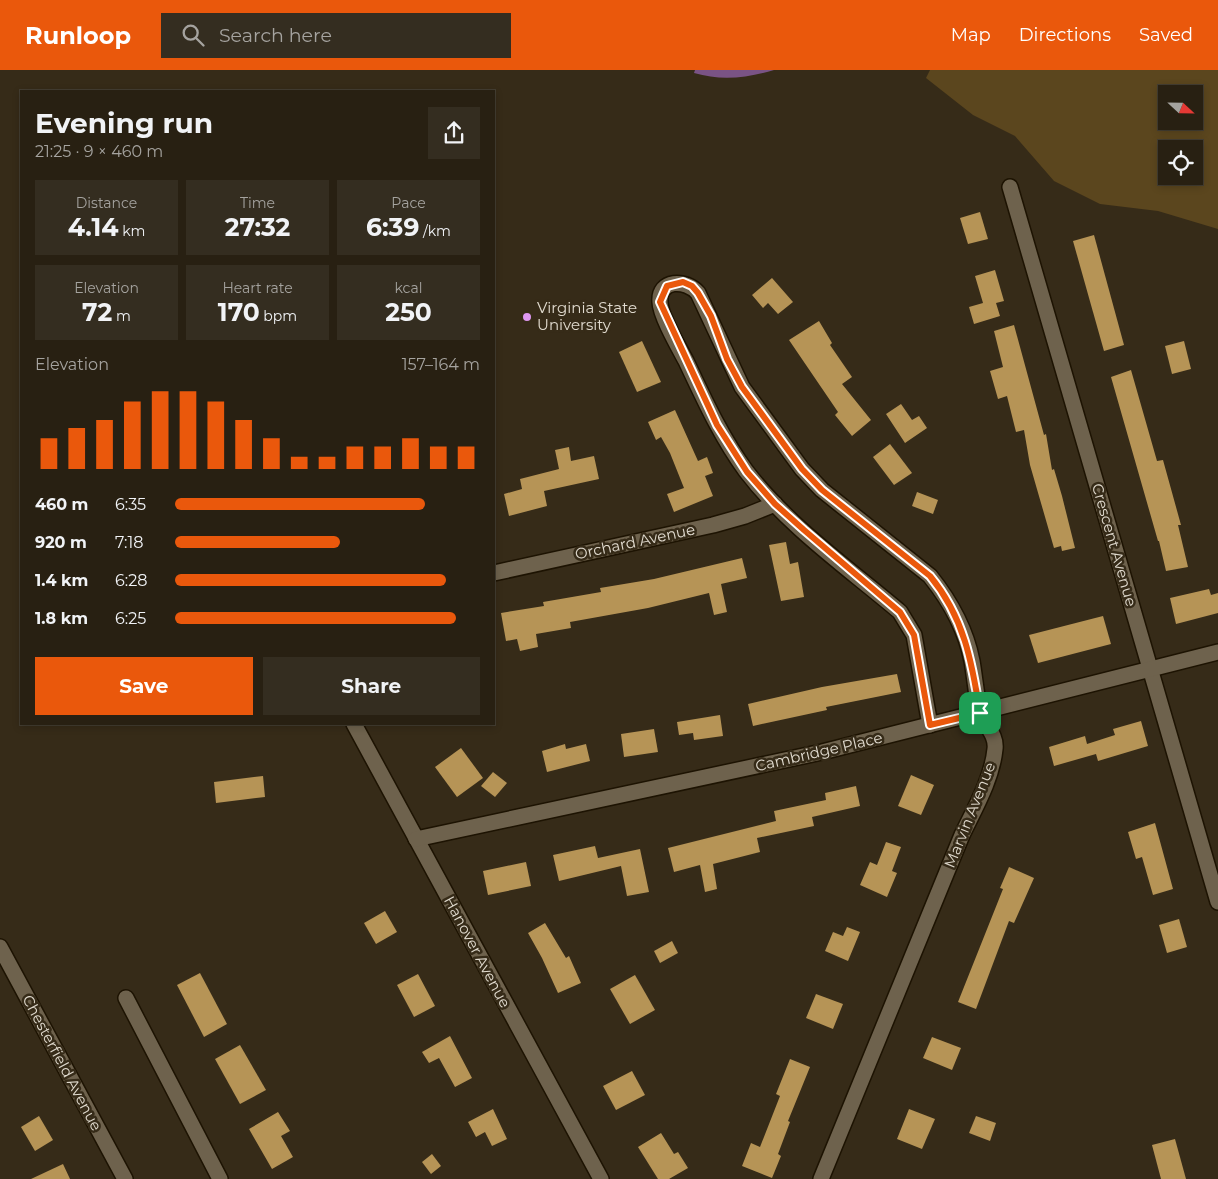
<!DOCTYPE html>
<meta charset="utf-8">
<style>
:root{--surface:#282012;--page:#342d20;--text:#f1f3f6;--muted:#a5a39f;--line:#443e32;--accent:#ea580c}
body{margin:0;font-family:Montserrat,sans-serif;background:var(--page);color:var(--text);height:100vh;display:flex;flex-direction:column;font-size:19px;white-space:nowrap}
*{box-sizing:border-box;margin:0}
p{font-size:16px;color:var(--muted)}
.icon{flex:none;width:28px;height:28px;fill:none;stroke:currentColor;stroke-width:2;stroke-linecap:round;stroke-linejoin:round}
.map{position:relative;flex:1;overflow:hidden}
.panel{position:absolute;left:20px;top:20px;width:475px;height:635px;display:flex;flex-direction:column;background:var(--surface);border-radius:0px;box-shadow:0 2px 8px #0003,0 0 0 1px var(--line)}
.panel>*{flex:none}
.needle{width:32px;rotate:112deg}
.buttons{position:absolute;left:1158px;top:15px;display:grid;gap:10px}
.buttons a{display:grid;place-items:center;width:45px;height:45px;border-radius:0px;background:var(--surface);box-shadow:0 2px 8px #0003,0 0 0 1px var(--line);font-size:25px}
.pin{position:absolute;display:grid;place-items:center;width:42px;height:42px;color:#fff;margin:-21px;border-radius:10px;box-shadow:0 2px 8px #0006}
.round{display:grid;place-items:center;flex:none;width:52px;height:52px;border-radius:0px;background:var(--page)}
.head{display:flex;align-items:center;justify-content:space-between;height:85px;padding:0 15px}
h1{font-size:28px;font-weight:700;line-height:38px}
.metrics{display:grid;grid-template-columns:repeat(3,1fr);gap:8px;height:85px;padding:5px 15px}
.metrics div{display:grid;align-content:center;border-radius:0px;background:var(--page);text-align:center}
.metrics b{font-size:25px;font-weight:700}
.metrics small{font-size:14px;font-weight:400}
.metrics p{font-size:14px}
.chart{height:140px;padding:10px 15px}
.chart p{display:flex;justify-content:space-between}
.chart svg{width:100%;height:90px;margin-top:5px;stroke:var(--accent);stroke-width:6}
.primary-button{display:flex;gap:10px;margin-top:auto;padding:10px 15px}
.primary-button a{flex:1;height:58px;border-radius:0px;background:var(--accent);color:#fff;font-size:20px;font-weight:700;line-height:58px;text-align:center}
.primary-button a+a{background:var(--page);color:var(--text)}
ul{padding:0 15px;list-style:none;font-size:16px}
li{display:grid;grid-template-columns:80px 60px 1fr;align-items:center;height:38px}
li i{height:12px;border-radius:6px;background:var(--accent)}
header{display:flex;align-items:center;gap:30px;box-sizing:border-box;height:70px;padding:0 25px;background:var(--accent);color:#fff}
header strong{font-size:24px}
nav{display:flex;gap:28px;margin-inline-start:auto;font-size:18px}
.search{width:350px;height:45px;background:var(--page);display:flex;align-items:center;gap:12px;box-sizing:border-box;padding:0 18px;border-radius:0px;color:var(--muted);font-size:19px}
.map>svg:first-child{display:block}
.green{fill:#5b461e;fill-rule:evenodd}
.water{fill:#7a5385}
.building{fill:#b69456}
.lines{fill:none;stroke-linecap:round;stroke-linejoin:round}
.street-casing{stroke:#1d1302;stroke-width:18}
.street{stroke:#6e624d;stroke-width:15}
.route-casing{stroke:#fff;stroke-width:10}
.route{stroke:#ea580c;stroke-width:6}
.poi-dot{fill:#df98f1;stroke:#362b18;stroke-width:2}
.labels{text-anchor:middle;stroke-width:5;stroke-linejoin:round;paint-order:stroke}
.poi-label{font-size:15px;fill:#e1dbcf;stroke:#362b18;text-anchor:start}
.street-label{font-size:15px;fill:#e1dbcf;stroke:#362b18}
</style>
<header>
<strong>Runloop</strong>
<div class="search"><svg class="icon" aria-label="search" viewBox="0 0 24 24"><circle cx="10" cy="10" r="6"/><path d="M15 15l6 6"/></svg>Search here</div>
<nav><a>Map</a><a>Directions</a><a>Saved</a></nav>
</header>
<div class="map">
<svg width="1218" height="1109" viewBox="0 0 1218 1109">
<rect width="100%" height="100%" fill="#362b18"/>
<path class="green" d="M930,0H1218V159L1158,141L1100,134L1054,111L1015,66L973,45L926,8ZM1166,24H1194V51H1166ZM1166,79H1194V106H1166Z"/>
<path class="water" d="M695,0H774C747,8 721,11 694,3Z"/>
<g class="building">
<polygon points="980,142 988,169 968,174 960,148"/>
<polygon points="1094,165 1124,275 1104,281 1073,171"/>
<polygon points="995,200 1004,231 996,233 1000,246 974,254 969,237 983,233 975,206"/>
<polygon points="772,208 793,232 778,244 768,233 763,238 752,225"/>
<polygon points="819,251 832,273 830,275 852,307 842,314 871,350 852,366 835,345 838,342 789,270"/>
<polygon points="1014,255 1044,365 1046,364 1052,400 1054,399 1062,426 1075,478 1062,481 1061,476 1054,478 1030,395 1024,360 1016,362 1007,326 998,329 990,301 1003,297 994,261"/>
<polygon points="642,271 661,312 637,322 619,282"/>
<polygon points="1184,271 1191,299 1172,304 1165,276"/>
<polygon points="1131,300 1157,391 1163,390 1181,455 1178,455 1188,497 1166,501 1159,471 1158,471 1111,307"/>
<polygon points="901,334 912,350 919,346 927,358 905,373 886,344"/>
<polygon points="675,340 698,391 707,387 713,403 705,406 713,426 674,442 667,424 684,418 670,383 661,367 656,370 648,352"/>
<polygon points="890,374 912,403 894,415 873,387"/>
<polygon points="569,377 571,391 594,386 599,409 544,421 547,436 509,446 504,424 522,419 520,409 559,399 555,380"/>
<polygon points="917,422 938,430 933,444 912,436"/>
<polygon points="786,472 790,494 798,492 804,527 781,531 769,475"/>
<polygon points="742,488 747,508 721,514 727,542 714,545 709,523 648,538 570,552 571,558 536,564 538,577 520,581 517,569 506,571 501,543 544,536 543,532 601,522 600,518 654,509"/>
<polygon points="1209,519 1211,525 1218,523 1218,543 1176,554 1170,528"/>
<polygon points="1103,546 1111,574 1038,593 1029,565"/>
<polygon points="897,604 901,622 826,637 827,640 753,656 748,634 822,617"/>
<polygon points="720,645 723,666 694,670 693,663 679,665 677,652"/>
<polygon points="1141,651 1148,676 1098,691 1096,684 1054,696 1049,677 1085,666 1087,674 1115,665 1113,659"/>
<polygon points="654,659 658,682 624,687 621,664"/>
<polygon points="565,674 566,679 586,674 590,691 547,702 542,681"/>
<polygon points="461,678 483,708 457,727 435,697"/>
<polygon points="493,702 507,713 495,727 481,716"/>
<polygon points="911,705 934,715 921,745 898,736"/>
<polygon points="263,706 265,727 216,733 214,712"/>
<polygon points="856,716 860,736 812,747 814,756 757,768 760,782 713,794 717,819 705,822 700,795 674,802 668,778 776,751 774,741 826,730 825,723"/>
<polygon points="1155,753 1173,819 1153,825 1142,787 1136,789 1128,762"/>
<polygon points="886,772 901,777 892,801 897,803 887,827 860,815 870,792 877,795"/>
<polygon points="595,776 598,788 640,779 649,822 627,826 621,796 559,811 553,785"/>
<polygon points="526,792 531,816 488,825 483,801"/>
<polygon points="1009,797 1034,808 1014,853 1009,851 976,939 958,932 1003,819 1000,818"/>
<polygon points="385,841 397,862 376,874 364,853"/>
<polygon points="1179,849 1187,877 1167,883 1159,855"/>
<polygon points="545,853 566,888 569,886 581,913 558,923 542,888 528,863"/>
<polygon points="847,857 860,862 848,891 825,881 833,862 843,866"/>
<polygon points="672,871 678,883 660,893 654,881"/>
<polygon points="200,903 227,954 204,967 177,915"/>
<polygon points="418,904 435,936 414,947 397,915"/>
<polygon points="635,905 655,940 630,954 610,919"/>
<polygon points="816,924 843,934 833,959 806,948"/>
<polygon points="450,966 472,1008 455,1017 439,988 429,993 422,982"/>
<polygon points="932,967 961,978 952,1000 923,988"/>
<polygon points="240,975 266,1020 240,1034 215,989"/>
<polygon points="790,989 810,997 788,1051 790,1052 778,1084 781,1086 772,1108 742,1096 751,1073 760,1077 780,1026 776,1024"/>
<polygon points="632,1001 645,1025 616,1040 603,1016"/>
<polygon points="493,1039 507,1069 492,1076 485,1062 476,1067 468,1052"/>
<polygon points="909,1039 935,1049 922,1079 897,1069"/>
<polygon points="278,1042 290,1061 281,1066 293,1087 272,1099 249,1059"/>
<polygon points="39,1046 53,1070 35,1081 21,1057"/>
<polygon points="976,1046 996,1053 990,1071 969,1063"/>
<polygon points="661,1063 674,1084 678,1082 688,1098 669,1109 658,1109 638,1077"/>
<polygon points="1175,1069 1186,1109 1161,1109 1152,1075"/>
<polygon points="432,1084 441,1096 431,1104 422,1092"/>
<polygon points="63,1094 70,1109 31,1109"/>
</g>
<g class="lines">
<g class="street-casing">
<g id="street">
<polyline points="1010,117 1218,832"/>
<polyline points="494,503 713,455 745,446 775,434"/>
<polyline points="354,654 601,1109"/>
<polyline points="416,769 822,682 1218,582"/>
<polyline points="0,877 125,1109"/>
<polyline points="126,928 220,1109"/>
<path d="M821,1109L962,765C975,738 992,709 995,679C997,664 983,654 980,641C976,625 975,608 972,591C966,560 950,531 930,506L822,420L802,399L742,317L698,223C686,209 658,209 660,232C660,245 679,278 686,291C704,329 721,367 746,401C788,456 848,498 900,542L914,565L930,655"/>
</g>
</g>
<use href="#street" class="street"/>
</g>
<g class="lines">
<g class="route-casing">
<path id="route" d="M683,212L692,216L698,223L711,246L727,289L742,317L802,399L822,420L930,506C964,547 972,592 980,643L930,655L914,565L900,542L804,460L775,434L747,402L717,355L660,232L667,216Z"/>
</g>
<use href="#route" class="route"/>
</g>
<circle class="poi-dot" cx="527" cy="247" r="5"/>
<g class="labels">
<g class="poi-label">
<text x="537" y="243">Virginia State<tspan x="537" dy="17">University</tspan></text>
</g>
<g class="street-label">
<text transform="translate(635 472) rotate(-12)" y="5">Orchard Avenue</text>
<text transform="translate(1114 475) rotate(74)" y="5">Crescent Avenue</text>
<text transform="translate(819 682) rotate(-13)" y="5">Cambridge Place</text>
<text transform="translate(970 745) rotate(-68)" y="5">Marvin Avenue</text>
<text transform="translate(477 882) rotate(62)" y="5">Hanover Avenue</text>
<text transform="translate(62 993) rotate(62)" y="5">Chesterfield Avenue</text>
</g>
</g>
</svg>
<div class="buttons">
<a><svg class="needle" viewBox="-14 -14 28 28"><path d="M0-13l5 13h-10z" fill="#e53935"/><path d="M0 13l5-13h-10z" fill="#a5a39f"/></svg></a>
<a><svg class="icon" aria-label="locate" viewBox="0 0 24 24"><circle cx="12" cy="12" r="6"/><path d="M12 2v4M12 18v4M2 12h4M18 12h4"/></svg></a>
</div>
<div class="pin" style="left:980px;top:643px;background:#1e9e55"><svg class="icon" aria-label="arrive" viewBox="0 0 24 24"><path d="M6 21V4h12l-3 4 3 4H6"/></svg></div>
<section class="panel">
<div class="head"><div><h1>Evening run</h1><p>21:25 · 9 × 460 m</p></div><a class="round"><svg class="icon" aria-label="share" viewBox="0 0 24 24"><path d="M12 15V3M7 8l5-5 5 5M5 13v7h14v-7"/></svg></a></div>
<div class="metrics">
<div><p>Distance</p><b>4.14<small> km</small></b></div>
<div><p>Time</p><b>27:32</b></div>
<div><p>Pace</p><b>6:39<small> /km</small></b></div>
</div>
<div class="metrics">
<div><p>Elevation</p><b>72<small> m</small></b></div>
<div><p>Heart rate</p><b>170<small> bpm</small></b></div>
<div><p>kcal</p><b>250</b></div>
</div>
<div class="chart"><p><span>Elevation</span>157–164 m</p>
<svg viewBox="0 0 160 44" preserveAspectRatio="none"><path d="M5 44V29M15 44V24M25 44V20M35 44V11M45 44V6M55 44V6M65 44V11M75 44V20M85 44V29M95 44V38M105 44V38M115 44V33M125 44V33M135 44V29M145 44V33M155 44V33"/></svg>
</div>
<ul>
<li><b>460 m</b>6:35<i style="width:82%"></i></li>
<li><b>920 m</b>7:18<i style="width:54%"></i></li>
<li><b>1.4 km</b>6:28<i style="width:89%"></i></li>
<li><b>1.8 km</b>6:25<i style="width:92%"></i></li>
</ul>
<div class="primary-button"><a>Save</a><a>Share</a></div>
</section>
</div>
